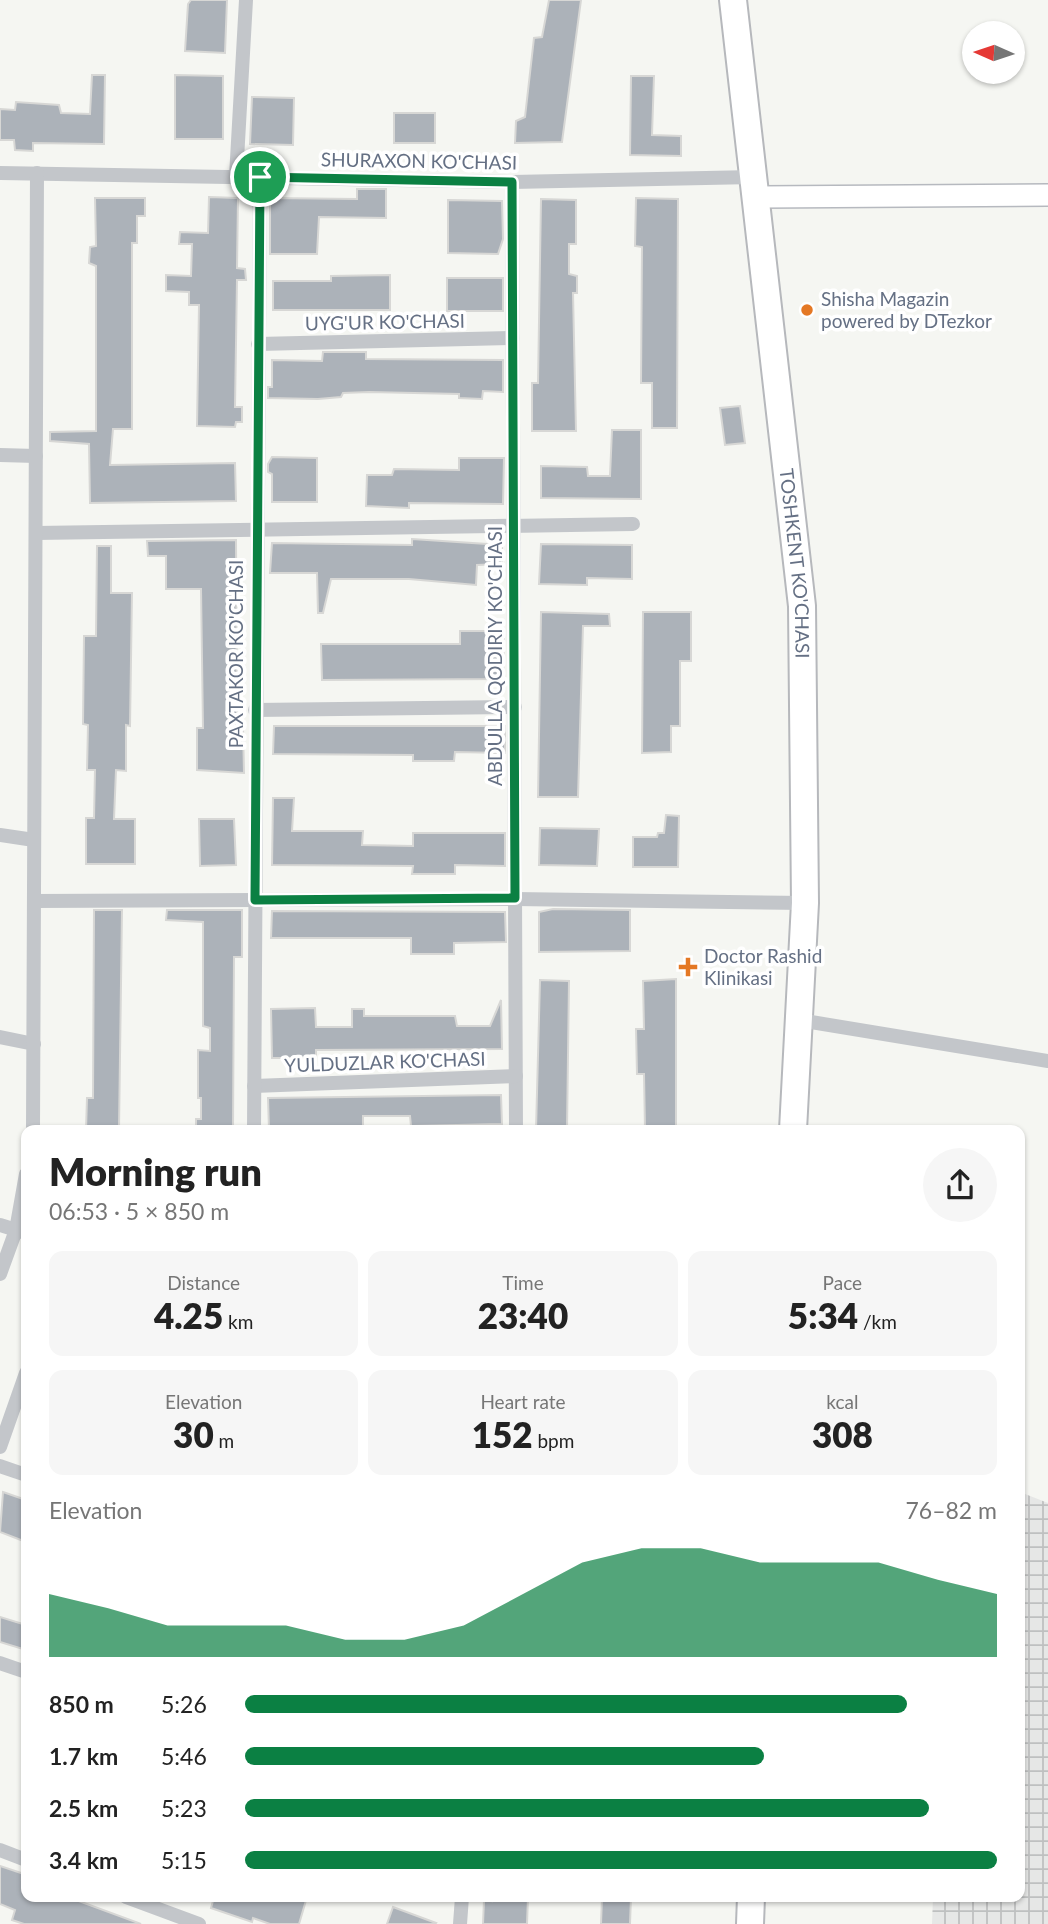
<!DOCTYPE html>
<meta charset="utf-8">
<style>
:root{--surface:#fff;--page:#f6f6f6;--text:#222;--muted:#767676;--accent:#0b8043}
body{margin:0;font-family:Lato,sans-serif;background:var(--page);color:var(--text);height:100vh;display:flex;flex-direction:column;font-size:26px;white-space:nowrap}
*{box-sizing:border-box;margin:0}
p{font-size:23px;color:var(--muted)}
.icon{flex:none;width:38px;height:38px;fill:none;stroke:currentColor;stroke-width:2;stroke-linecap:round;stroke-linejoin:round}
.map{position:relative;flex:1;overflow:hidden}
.drawer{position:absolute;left:21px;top:1125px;width:1004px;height:777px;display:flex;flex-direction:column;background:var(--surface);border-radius:14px;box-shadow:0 2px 5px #0004}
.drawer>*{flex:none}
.needle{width:46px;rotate:273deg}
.controls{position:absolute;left:962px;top:21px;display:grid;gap:14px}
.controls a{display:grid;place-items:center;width:63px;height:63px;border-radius:50%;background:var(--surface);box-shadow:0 2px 5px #0004;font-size:35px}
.pin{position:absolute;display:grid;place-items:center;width:60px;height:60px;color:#fff;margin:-30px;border:4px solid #fff;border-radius:50%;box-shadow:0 2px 7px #0007}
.round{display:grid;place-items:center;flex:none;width:74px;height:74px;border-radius:37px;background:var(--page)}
.head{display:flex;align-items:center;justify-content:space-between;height:119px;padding:0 28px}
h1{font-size:38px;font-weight:800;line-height:52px}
.stats{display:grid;grid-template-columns:repeat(3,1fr);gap:10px;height:119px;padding:7px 28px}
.stats div{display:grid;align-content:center;border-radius:14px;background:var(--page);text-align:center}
.stats b{font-size:35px;font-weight:800}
.stats small{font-size:19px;font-weight:400}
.stats p{font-size:19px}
.chart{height:196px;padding:14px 28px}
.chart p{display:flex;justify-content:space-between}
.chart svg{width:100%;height:126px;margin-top:7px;fill:var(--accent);opacity:.7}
ul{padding:0 28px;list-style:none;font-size:23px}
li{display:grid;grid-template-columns:112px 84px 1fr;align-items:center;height:52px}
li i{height:18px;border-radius:9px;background:var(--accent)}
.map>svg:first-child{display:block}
.industrial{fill:url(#industrial-grid)}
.building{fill:#acb2b9;stroke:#d7d7d5;stroke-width:2}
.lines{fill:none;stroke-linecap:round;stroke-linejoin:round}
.secondary-casing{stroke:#b6b9bf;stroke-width:24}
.highway-casing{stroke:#b6b8bc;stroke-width:30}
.street{stroke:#c3c6ca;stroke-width:14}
.secondary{stroke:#fff;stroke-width:21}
.highway{stroke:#fff;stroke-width:26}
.route-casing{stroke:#fff;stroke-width:14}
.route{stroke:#0b8043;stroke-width:9}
.poi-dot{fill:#e47824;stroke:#fff;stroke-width:2.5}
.labels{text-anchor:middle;stroke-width:7;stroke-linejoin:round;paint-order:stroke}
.street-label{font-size:19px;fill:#657084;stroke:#fff}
.poi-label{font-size:19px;fill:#657084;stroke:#fff;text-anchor:start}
</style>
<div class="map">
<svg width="1048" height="1924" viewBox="0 0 1048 1924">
<defs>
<pattern id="industrial-grid" width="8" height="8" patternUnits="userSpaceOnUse" patternTransform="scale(1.75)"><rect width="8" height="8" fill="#e6e7e6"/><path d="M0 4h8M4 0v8" fill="none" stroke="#bec0c0"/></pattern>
</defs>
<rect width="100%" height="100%" fill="#f5f6f2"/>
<polygon class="industrial" points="1020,1492 1048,1503 1048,1924 932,1924 933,1897 1020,1897"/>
<g class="building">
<polygon points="191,0 227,0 225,53 185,51 188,4"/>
<polygon points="549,0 581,0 562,142 515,143 516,121 525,117 534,38 542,37"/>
<polygon points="92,75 105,75 104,144 33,143 33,151 15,150 14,140 0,140 0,109 15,110 16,102 59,105 61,113 90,114"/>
<polygon points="175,75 223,76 223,139 175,139"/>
<polygon points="631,76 654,76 652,135 681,136 681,156 630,155"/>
<polygon points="252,97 294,98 293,145 250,144"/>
<rect x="394" y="113" width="41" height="30"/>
<polygon points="357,189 386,189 386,218 319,217 317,254 270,254 270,198 357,199"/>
<polygon points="209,197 238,198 237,268 245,269 246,280 237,280 235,407 242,407 242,422 236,422 235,427 197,426 199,305 189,305 189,292 166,291 166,275 191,276 192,244 179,244 180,232 208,233"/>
<polygon points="95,198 145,198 145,216 137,216 137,243 132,243 132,429 113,429 110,465 235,463 236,501 90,503 89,444 50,441 50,432 96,431 96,266 89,263 90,247 96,246"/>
<polygon points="636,198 678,199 677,428 652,428 652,383 641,383 642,247 635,246"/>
<polygon points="541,199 576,200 576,244 569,244 569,274 577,276 577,293 573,293 576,431 532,431 532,383 538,383"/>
<polygon points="448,200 502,201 503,239 498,254 448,253"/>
<polygon points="390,275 390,310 273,310 273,281 331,281 331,276"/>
<rect x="447" y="278" width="56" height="33"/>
<polygon points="323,352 366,352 366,359 503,360 503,392 483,391 482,399 459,398 459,394 369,392 343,393 341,397 318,399 268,398 268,387 272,387 272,360 322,361"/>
<polygon points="740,406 745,443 725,445 720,408"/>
<polygon points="612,430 641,430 641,499 541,498 541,466 587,467 588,476 610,476"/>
<polygon points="272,457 317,458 317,502 272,502 272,474 268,472 268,464"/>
<polygon points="459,458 504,458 503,504 409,503 409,508 366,506 367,475 392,475 394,469 459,470"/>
<polygon points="412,539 502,545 502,564 477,565 476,585 409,579 331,579 323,613 318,613 317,573 270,573 272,543 412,545"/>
<polygon points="236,540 237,728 243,727 244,773 197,770 197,728 203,728 201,589 166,589 166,556 148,556 147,541"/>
<polygon points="541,544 632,545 632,579 587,578 587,585 539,584"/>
<polygon points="97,546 111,546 111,593 132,593 130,726 126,725 126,771 116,770 114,819 135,819 135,864 86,864 86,818 94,818 95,770 87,770 88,725 83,724 84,636 96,636"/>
<polygon points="541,612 609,614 610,626 583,626 578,797 538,797"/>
<polygon points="643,612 691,612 691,661 680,661 680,726 671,726 671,752 642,753"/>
<polygon points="460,631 504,631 503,679 322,680 321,644 460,644"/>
<polygon points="274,726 505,726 505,753 455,752 454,761 413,761 413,755 273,754"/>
<polygon points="273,798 294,798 292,831 363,831 362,845 413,846 413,833 505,833 505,866 455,865 455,874 412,874 413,866 272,865"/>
<polygon points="666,815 679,816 678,867 633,867 633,837 657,837 658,833 664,833"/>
<polygon points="199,819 234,819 236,865 200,866"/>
<polygon points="540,828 599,829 597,866 539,865"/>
<polygon points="553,909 630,910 630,951 539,952 539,912"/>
<polygon points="94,910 122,910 119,1130 86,1130 87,1098 93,1098"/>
<polygon points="167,910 242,910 242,957 234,957 233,1130 196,1130 196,1119 201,1119 201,1098 198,1098 198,1050 210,1051 210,1028 203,1026 203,922 166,920"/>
<polygon points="272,911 505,912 506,942 454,943 454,954 411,954 411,938 271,938"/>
<polygon points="676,979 676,1130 645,1130 644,1074 637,1074 636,1029 644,1029 643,981"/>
<polygon points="540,980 569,981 567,1130 536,1130"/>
<polygon points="501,1000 502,1049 316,1050 316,1058 272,1058 271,1009 315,1008 316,1027 352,1027 352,1009 364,1009 364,1016 455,1016 457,1026 490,1026"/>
<polygon points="501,1095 502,1124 411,1126 410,1116 363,1116 363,1130 269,1130 268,1098"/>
<polygon points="3,1492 26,1500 26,1542 0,1532"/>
<polygon points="0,1617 26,1625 26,1650 0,1642"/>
<polygon points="0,1866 24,1874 22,1880 26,1882 26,1897 68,1897 141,1924 24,1924 12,1920 15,1910 0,1904"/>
<polygon points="214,1897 307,1897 299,1924 270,1924 253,1918 252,1922 211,1908"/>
<polygon points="492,1897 528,1897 527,1924 483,1924 484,1900 492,1901"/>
<polygon points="602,1897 631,1897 630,1924 601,1924"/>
<polygon points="393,1907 436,1923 435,1924 387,1924"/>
</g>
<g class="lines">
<g class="secondary-casing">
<polyline id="secondary" points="757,197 1048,195"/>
</g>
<g class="highway-casing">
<g id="highway">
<path id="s1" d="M733,0L802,606L805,903L793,1130"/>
<polyline points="750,1924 751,1897"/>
</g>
</g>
<g class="street">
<polyline points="0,173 512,182 754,177"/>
<polyline points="236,177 246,0"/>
<polyline points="512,182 516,1130"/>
<polyline points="258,344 513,338"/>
<polyline points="0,455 36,456"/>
<polyline points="36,533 633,524"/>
<polyline points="255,710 515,707"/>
<polyline points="0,835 34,840"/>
<polyline points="34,901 515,899 805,903"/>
<polyline points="799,1020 1048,1061"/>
<polyline points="0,1037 34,1044"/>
<polyline points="254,1086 516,1076"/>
<polyline points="33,1130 37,173"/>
<polyline points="254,1130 260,177"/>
<polyline points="0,1225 26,1233"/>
<polyline points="0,1274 16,1230 26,1174"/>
<polyline points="0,1447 26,1373"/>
<polyline points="0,1466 26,1475"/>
<polyline points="0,1663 26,1672"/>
<polyline points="0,1850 26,1860"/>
<polyline points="126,1897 199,1924"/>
<polyline points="460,1924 462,1897"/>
</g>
<use href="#secondary" class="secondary"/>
<use href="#highway" class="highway"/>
</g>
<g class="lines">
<g class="route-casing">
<polygon id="route" points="260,177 512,182 515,898 255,900"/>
</g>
<use href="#route" class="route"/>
</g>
<g class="poi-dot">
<circle cx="807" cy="310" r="7"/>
<path d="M684.5 956.5h7v7h7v7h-7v7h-7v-7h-7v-7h7z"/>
</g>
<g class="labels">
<g class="street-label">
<text transform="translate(419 161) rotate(1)" y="7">SHURAXON KO'CHASI</text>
<text transform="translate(385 322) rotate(-1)" y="7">UYG'UR KO'CHASI</text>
<text dy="7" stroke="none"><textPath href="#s1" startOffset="567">TOSHKENT KO'CHASI</textPath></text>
<text transform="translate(236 654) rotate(-90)" y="7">PAXTAKOR KO'CHASI</text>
<text transform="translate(495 656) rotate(-90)" y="7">ABDULLA QODIRIY KO'CHASI</text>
<text transform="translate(385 1062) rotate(-2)" y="7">YULDUZLAR KO'CHASI</text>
</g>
<g class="poi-label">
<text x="821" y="306">Shisha Magazin<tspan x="821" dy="22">powered by DTezkor</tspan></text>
<text x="704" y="963">Doctor Rashid<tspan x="704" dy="22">Klinikasi</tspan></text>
</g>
</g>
</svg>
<div class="controls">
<a><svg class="needle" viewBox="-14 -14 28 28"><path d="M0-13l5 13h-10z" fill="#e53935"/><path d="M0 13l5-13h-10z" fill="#767676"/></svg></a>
</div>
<div class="pin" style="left:260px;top:177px;background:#1e9e55"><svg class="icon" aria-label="arrive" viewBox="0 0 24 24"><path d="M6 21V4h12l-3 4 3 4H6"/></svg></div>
<section class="drawer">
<div class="head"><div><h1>Morning run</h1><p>06:53 · 5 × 850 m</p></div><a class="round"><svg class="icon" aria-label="share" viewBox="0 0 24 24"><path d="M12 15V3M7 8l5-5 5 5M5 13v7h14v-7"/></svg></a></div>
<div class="stats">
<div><p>Distance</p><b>4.25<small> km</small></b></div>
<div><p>Time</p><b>23:40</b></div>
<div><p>Pace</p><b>5:34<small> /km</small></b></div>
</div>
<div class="stats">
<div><p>Elevation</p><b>30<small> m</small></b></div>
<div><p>Heart rate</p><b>152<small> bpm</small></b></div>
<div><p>kcal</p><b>308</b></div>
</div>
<div class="chart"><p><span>Elevation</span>76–82 m</p>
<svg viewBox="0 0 160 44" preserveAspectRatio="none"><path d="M0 44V22L10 27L20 33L30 33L40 33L50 38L60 38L70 33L80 22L90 11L100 6L110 6L120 11L130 11L140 11L150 17L160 22V44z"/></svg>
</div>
<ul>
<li><b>850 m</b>5:26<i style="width:88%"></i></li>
<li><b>1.7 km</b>5:46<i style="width:69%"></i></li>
<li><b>2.5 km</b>5:23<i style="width:91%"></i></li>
<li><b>3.4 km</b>5:15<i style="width:100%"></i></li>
</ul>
</section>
</div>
